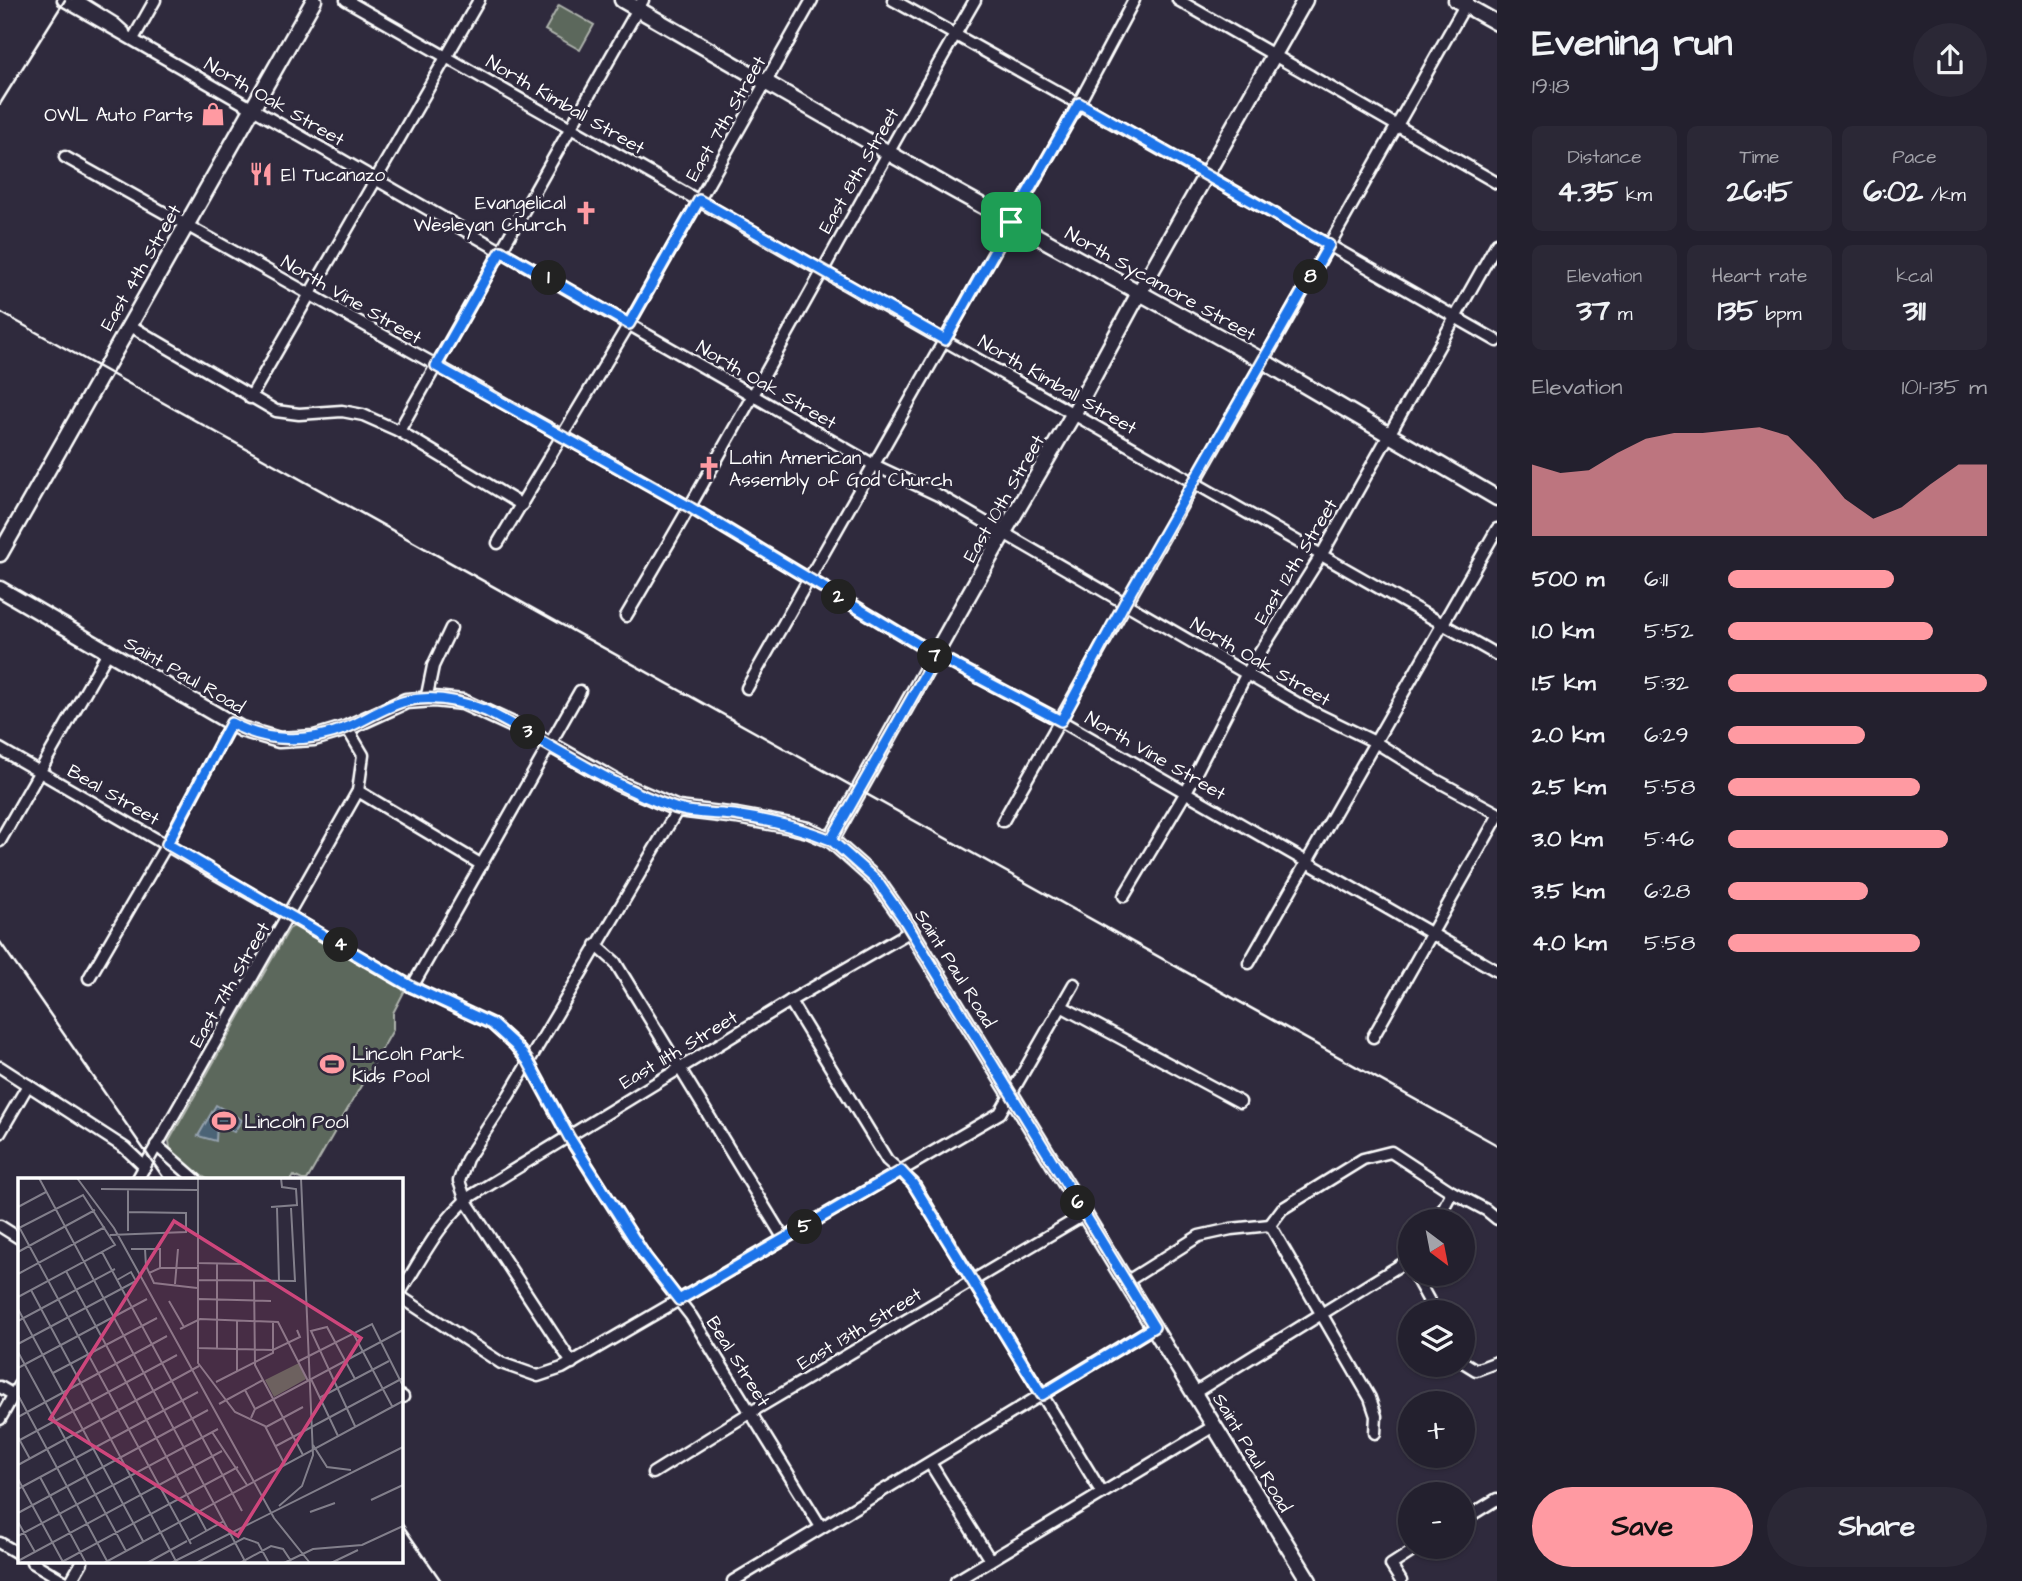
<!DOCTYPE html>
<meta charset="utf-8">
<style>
:root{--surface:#23202e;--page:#2b2836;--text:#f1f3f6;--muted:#a3a3aa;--line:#403e4a;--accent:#ff9aa2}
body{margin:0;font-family:"Architects Daughter",sans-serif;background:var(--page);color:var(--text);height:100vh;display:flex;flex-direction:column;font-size:26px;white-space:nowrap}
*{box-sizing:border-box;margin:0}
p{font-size:23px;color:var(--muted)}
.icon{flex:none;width:38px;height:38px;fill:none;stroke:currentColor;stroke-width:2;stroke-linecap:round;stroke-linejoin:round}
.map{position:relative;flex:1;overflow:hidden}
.side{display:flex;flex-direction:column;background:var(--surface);width:525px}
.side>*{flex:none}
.needle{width:46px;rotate:148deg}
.fabs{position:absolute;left:1398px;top:1209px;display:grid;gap:14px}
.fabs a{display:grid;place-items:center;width:77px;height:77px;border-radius:50%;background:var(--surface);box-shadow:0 2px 5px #0004,0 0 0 2px var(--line);font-size:35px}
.pin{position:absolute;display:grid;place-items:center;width:60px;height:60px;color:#fff;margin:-30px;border-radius:14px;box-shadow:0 4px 10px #0006}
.km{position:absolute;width:35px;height:35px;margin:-18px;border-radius:50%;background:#222;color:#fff;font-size:19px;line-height:35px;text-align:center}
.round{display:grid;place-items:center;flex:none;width:74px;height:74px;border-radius:37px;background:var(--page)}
.head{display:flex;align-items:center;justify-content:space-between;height:119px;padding:0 35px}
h1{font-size:38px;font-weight:700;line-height:52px}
.metrics{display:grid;grid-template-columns:repeat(3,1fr);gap:10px;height:119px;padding:7px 35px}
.metrics div{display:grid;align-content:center;border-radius:10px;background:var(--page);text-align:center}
.metrics b{font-size:30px;font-weight:700}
.metrics small{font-size:19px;font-weight:400}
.metrics p{font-size:19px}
.chart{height:196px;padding:14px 35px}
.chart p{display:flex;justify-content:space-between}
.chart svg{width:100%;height:126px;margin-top:7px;fill:var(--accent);opacity:.7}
.action{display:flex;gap:14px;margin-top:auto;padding:14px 35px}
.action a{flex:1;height:80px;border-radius:42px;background:var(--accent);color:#111;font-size:28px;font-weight:700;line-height:80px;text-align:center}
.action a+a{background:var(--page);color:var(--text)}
ul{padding:0 35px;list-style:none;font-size:23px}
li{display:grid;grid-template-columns:112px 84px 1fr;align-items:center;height:52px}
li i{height:18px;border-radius:9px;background:var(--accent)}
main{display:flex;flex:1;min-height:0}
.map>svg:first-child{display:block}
.green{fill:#5c675b;stroke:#aeb3ad;stroke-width:2}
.water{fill:#4c6376;stroke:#94a1ad;stroke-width:2}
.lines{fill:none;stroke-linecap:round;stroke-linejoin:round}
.street-casing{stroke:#fff;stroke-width:15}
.secondary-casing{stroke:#fff;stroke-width:19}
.street{stroke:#2f2a3d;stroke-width:10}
.secondary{stroke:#2f2a3d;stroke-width:14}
.rail{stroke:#fff;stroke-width:2.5}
.route-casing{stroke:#fff;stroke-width:14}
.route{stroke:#1a73e8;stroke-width:9}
.labels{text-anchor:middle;stroke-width:6;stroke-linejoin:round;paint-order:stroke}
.street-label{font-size:19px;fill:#fff;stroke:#2f2a3d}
.poi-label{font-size:19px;fill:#fff;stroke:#2f2a3d;text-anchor:start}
.inset-road{fill:none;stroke:#827f8b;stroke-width:2}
.view{fill:#ce467c;fill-opacity:0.15;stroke:#ce467c;stroke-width:3.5}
.inset-edge{fill:none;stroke:#fff;stroke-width:3.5}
</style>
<main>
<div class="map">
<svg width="1497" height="1581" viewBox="0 0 1497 1581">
<rect width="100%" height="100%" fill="#2f2a3d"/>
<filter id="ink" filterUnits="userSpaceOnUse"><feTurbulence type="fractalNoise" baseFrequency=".0143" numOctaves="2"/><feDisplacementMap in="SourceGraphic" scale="14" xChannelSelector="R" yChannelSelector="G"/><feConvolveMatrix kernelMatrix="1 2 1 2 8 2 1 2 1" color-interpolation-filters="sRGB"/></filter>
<g filter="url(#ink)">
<g class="green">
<polygon points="559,5 594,25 580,50 545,30"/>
<polygon points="296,925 400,984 404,992 393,1013 393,1030 307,1180 302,1180 294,1176 291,1180 209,1180 190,1170 170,1148 169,1141 289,929"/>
</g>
<polygon class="water" points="216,1105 242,1120 234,1132 217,1123 216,1141 198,1136"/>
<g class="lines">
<g class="street-casing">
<g id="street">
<polyline points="63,0 874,465 940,496 1309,710 1375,742 1436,780 1497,813"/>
<polyline points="77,0 114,23 124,32"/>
<polyline points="346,0 1497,655"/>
<polyline points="893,0 1206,175 1497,341"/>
<polyline points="1178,0 1497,183"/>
<polyline points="133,39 155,0"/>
<polyline points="65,157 691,508 936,655 1061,721 1497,971"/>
<polyline points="129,325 276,411 299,414 342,411 363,415 399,431 522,505"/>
<polyline points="250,398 479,0"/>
<polyline points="399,431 643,0"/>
<polyline points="498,543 629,324 812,0"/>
<path d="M626,616C747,413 857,204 975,0"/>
<polyline points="747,688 1079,103 1134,0"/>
<polyline points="426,700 433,666 451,628"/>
<polyline points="0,749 412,987 492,1024 515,1045 528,1061 569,1137 645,1257 691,1316 821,1527"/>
<polyline points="358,791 482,865"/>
<polyline points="1003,821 1468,0"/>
<polyline points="0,841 108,652"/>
<polyline points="1124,896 1186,792 1247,673 1322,554 1497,243"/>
<polyline points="596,945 615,962 784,1239"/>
<polyline points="1249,963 1497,529"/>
<polyline points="89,978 167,844 231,723"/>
<polyline points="412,987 580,691"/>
<polyline points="790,1001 887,1160 913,1183 1102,1493"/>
<polyline points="1061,1006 1240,1102"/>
<polyline points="1373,1037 1497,818"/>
<polyline points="0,1067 125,1148 145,1167"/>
<polyline points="0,1133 28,1085"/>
<polyline points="156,1145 196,1180"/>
<polyline points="137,1180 358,791 363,755 347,728"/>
<polyline points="1436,1222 1452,1192"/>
<polyline points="1270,1225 1282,1209 1363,1159 1391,1152 1452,1192 1486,1210 1497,1219"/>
<polyline points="1270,1225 1370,1398 1376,1416 1375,1433"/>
<polyline points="0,1226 19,1238"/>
<polyline points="1414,1274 1435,1312"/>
<polyline points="1126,1282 1199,1236 1231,1229 1270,1225"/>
<path d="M401,1291C422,1258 440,1221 471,1196L790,1001L911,931"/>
<polyline points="401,1297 501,1363 538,1376 562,1368 1000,1113 1074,984"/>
<polyline points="1463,1362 1476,1370 1497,1362"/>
<polyline points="572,1363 466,1201 459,1181 467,1159 509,1095 678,809"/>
<polyline points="0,1387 19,1398"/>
<polyline points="1194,1393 1410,1259"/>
<polyline points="401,1396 403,1397"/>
<polyline points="0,1419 19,1385"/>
<polyline points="930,1463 990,1560"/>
<polyline points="653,1473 751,1412 1085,1214"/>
<polyline points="1463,1520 1497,1499"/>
<polyline points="0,1543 19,1554"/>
<polyline points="32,1562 64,1581"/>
<polyline points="71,1581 82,1562"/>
<polyline points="733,1581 1154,1327"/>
<polyline points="956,1581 1214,1426"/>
<polyline points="1401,1581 1391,1565 1419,1547"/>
</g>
</g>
<g class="secondary-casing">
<g id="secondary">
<polyline points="622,0 950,188 1263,361 1497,498"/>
<polyline points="1456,0 1497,23"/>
<polyline points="0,554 314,0"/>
<polyline points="0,589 241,729 279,740 314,738 347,728 406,701 434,699 463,702 528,732 618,783 678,809 737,816 791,826 808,830 831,840 877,881 903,918 1309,1581"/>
<polyline points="831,840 1004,532 1074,413 1139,293 1305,0"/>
</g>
</g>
<use href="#street" class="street"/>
<use href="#secondary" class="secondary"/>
<g class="rail">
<polyline points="0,104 65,0"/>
<polyline points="0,312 1497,1145"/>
<polyline points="0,942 165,1180"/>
<polyline points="401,1523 441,1581"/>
</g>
</g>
</g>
<g class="lines" filter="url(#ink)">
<g class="route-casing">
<path id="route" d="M1011,222L945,340L699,200L629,324L501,251L436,366L691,508L936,655L831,840C800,827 767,820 734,815C715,813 693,814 675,808C608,785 549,743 486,711C461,701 433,695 406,701C385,706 366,720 346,728C309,743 267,743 231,723L167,844L412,987L492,1024L515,1045L528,1061L569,1137L645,1256L679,1300L901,1171L913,1184L1042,1395L1154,1327L903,918L877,881L831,840L936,655L1061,721L1125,602L1329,245L1079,103L1011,222"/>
</g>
<use href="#route" class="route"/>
</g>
<defs>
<g id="shop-bare" transform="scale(1.89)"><path d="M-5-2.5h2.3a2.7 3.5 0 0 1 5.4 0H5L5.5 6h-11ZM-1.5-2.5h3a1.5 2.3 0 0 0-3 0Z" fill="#ff9aa2" stroke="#2f2a3d" stroke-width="2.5" paint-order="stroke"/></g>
<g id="restaurant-bare" transform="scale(1.89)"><path d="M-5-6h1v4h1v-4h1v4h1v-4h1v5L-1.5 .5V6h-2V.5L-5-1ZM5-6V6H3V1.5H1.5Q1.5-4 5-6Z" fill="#ff9aa2" stroke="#2f2a3d" stroke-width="2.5" paint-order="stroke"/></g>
<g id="church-bare" transform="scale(1.89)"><path d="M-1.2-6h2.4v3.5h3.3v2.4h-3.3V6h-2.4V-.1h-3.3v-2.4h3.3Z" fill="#ff9aa2" stroke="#2f2a3d" stroke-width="2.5" paint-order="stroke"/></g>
<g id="stadium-bare" transform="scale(1.89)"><path d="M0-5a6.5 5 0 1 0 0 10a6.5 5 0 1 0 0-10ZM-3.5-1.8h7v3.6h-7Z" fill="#ff9aa2" stroke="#2f2a3d" stroke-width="2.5" paint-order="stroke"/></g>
</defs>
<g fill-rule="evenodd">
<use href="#shop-bare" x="213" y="114"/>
<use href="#restaurant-bare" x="261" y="174"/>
<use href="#church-bare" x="586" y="213"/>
<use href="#church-bare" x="709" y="468"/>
<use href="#stadium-bare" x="332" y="1064"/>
<use href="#stadium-bare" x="224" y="1121"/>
</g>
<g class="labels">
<g class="street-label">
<text transform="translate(275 101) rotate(30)" y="7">North Oak Street</text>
<text transform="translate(566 104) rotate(30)" y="7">North Kimball Street</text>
<text transform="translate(725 118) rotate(-60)" y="7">East 7th Street</text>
<text transform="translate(858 170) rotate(-60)" y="7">East 8th Street</text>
<text transform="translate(140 267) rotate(-60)" y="7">East 4th Street</text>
<text transform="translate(1161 283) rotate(29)" y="7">North Sycamore Street</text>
<text transform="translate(352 299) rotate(30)" y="7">North Vine Street</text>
<text transform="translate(767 384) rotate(30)" y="7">North Oak Street</text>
<text transform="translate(1058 384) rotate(30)" y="7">North Kimball Street</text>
<text transform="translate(1003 498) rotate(-60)" y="7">East 10th Street</text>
<text transform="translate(1295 561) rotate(-59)" y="7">East 12th Street</text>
<text transform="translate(1261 661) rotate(30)" y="7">North Oak Street</text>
<text transform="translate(185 674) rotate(30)" y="7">Saint Paul Road</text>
<text transform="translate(1156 755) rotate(30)" y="7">North Vine Street</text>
<text transform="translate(114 794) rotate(30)" y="7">Beal Street</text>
<text transform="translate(956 968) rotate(58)" y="7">Saint Paul Road</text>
<text transform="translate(229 984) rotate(-60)" y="7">East 7th Street</text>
<text transform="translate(678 1049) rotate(-31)" y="7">East 11th Street</text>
<text transform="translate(859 1328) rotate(-31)" y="7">East 13th Street</text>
<text transform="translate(739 1361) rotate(58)" y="7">Beal Street</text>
<text transform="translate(1253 1452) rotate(59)" y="7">Saint Paul Road</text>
</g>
<g class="poi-label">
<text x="193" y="121" text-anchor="end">OWL Auto Parts</text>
<text x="281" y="181">El Tucanazo</text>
<text x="566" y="209" text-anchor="end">Evangelical<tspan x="566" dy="22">Wesleyan Church</tspan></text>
<text x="729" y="464">Latin American<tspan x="729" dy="22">Assembly of God Church</tspan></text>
<text x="352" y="1060">Lincoln Park<tspan x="352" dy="22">Kids Pool</tspan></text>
<text x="244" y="1128">Lincoln Pool</text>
</g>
</g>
<g transform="translate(18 1178)">
<rect width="385" height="385" fill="#2f2a3d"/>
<path d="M281,185L288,201L256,219L247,202Z" fill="#5c675b"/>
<path class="inset-road" d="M21,0L228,385M59,0L96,50L256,340L292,385M180,0V185L217,234L247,248L267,287M83,11L179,12M0,29L28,14M253,29L279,27L278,11L264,9L263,0M259,30L261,103M0,47L173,366M110,53V11M92,57L168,54V35L110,34M113,71H142V90M127,71L128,88L136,105L179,110M0,74L77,32M84,74L224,333M179,85L227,86M199,85V171M48,93L188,352M131,95L142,90H179M0,96L87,49M180,102L277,103L273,30M236,103L237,187L285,277M157,106L160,71M13,112L159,385M0,119L97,67L65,17L1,50M181,121L253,123M151,123L166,149M0,131L125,363M219,142V193M0,143L97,91M162,151L182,141L260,144L290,203M335,155L374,228M0,166L118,103L113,94L99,102M179,170L255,172L282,159L279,152M0,174L108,373M281,183L354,146L385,208M0,190L129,121M35,195L139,140M293,201L320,258M337,201L309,149L293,153L337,248M198,204L255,175V143M227,212L237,231M0,217L89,383M301,220L371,183M201,226L245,202M0,239L149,158M233,240L237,231L385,152M248,249L285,229M194,254L229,307M0,259L12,281M0,263L159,177M295,267L309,289L333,292M258,268L385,200M0,287L181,188M22,299L68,385M0,301L45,384M0,311L180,214M353,322L385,307M261,328L284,308L295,277L283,0M292,334L317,325M0,335L190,232M0,344L17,374M0,358L200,251M172,362L206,343M0,383L204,273M42,385L220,289M86,385L385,223M129,385L169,363M153,385L385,269M178,385L226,360L240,365L251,385M222,385L253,368L265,371L273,383M266,385L295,371L344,367L385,348M313,385L340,372"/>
<path class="view" d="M156,43L343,160L220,358L32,241Z"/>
<rect width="385" height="385" class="inset-edge"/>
</g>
</svg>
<div class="fabs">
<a><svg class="needle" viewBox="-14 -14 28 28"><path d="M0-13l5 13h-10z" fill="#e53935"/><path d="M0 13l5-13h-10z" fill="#a3a3aa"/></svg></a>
<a><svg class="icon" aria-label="layers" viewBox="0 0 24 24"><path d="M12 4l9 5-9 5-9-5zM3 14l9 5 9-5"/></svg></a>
<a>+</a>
<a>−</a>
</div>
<div class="pin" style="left:1011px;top:222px;background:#1e9e55"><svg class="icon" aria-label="arrive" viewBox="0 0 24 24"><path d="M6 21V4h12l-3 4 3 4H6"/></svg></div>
<b class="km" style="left:549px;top:278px">1</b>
<b class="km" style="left:839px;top:597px">2</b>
<b class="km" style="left:528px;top:732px">3</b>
<b class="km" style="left:341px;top:945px">4</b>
<b class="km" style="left:805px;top:1227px">5</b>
<b class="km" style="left:1078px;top:1203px">6</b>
<b class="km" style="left:935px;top:656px">7</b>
<b class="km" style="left:1311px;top:277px">8</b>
</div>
<section class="side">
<div class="head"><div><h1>Evening run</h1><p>19:18</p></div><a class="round"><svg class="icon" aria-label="share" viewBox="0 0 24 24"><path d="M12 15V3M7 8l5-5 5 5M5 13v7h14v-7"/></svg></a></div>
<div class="metrics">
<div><p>Distance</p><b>4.35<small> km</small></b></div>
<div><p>Time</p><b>26:15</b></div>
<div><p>Pace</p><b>6:02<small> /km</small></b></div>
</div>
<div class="metrics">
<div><p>Elevation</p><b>37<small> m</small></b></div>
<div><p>Heart rate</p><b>135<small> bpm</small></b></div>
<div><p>kcal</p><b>311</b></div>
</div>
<div class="chart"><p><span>Elevation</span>101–135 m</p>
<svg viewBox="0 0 160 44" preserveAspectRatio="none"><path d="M0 44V19L10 22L20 21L30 15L40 10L50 8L60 8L70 7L80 6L90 9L100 19L110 31L120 38L130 34L140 26L150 19L160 19V44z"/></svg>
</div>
<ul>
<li><b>500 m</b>6:11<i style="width:64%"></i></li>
<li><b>1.0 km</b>5:52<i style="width:79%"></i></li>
<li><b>1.5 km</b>5:32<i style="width:100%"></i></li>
<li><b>2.0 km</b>6:29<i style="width:53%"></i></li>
<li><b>2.5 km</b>5:58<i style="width:74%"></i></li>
<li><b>3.0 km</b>5:46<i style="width:85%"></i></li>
<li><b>3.5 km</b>6:28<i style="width:54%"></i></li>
<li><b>4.0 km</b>5:58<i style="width:74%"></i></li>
</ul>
<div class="action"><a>Save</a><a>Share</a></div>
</section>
</main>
